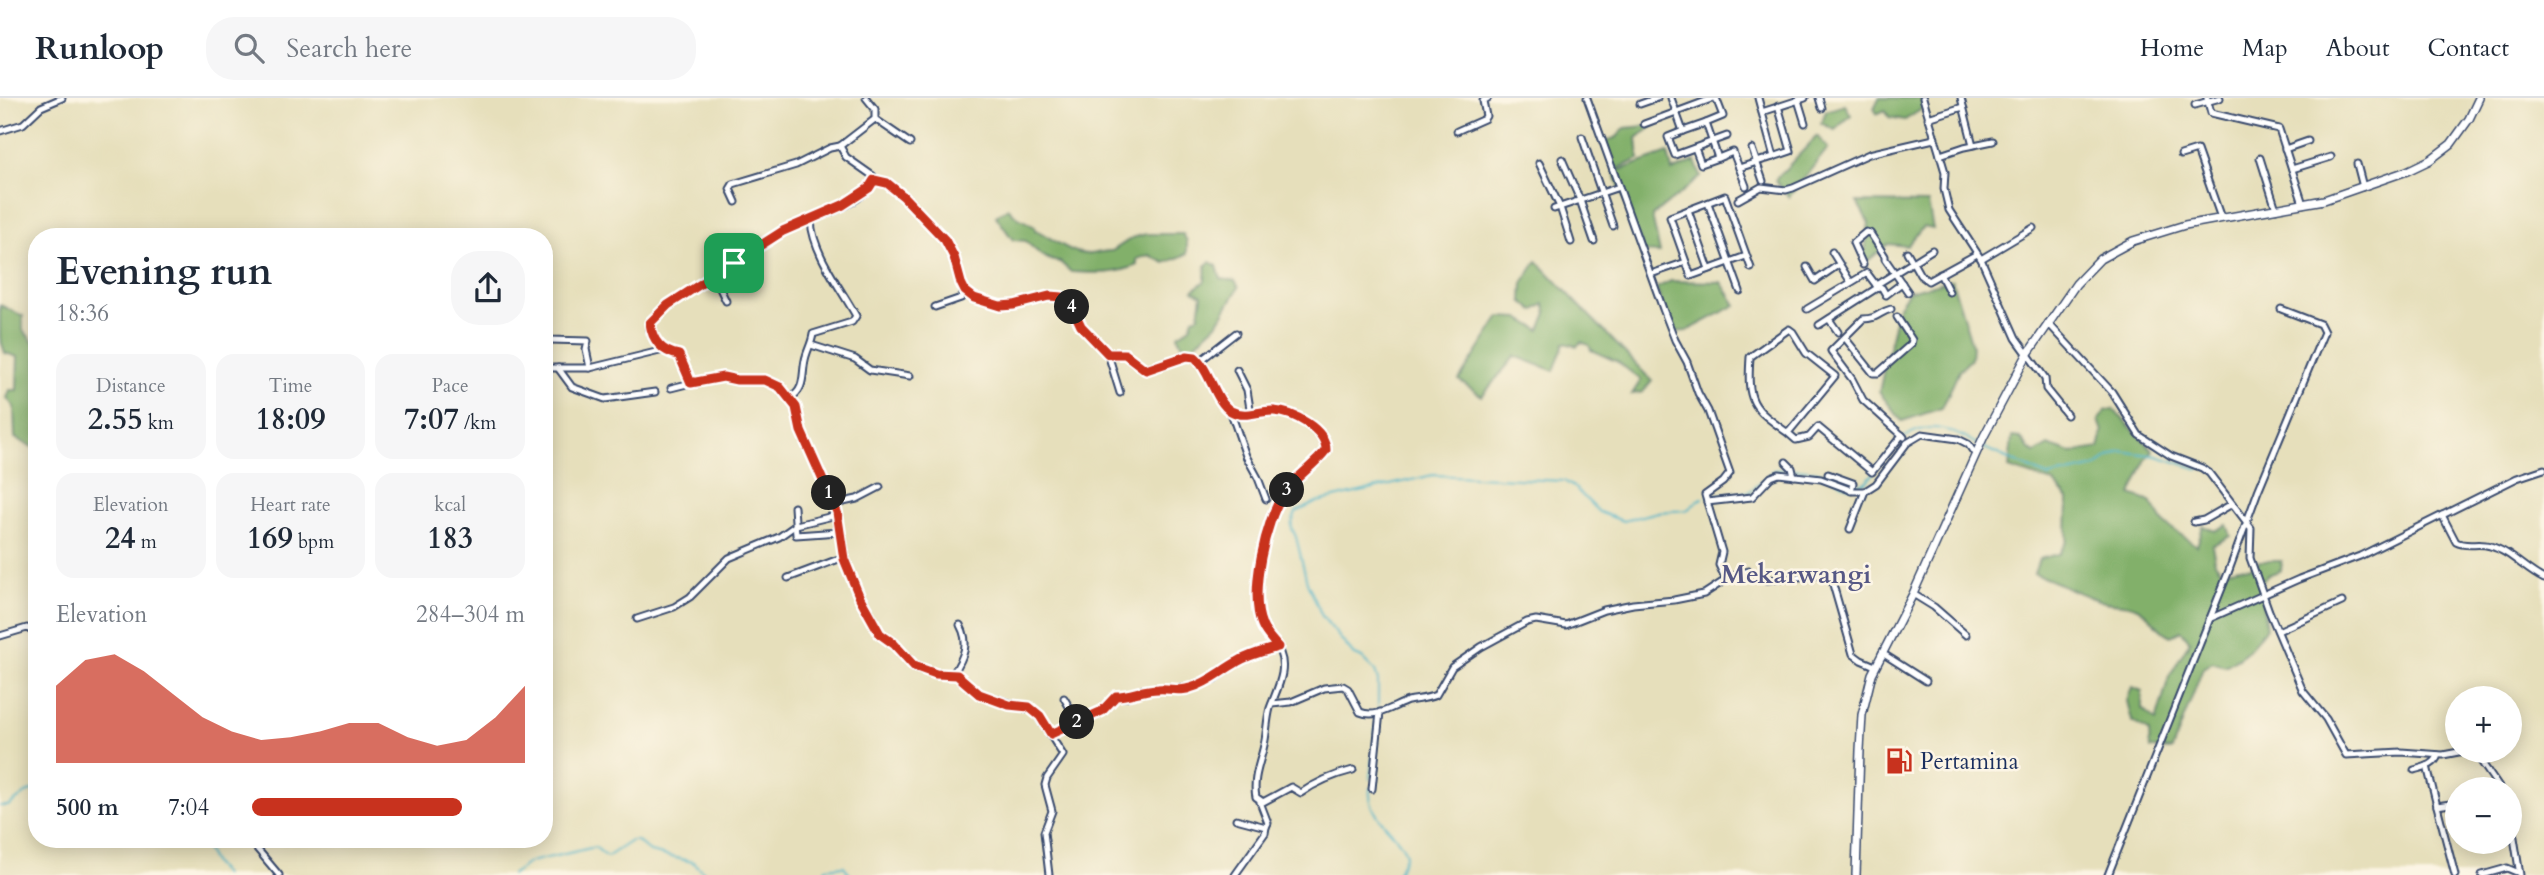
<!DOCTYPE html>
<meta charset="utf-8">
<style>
:root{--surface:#fff;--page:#f6f6f7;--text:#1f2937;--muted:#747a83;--line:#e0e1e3;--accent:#c8321e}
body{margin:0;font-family:Cardo,serif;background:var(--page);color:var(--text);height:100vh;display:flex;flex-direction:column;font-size:26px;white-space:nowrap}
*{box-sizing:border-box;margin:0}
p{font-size:23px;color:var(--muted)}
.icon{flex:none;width:38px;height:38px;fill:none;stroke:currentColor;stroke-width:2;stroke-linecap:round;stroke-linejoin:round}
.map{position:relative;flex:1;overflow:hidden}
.drawer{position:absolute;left:28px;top:130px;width:525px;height:620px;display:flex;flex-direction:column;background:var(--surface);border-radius:28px;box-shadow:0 4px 18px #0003}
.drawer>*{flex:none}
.buttons{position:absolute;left:2445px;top:588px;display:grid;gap:14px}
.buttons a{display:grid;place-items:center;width:77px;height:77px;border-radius:50%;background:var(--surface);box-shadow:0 4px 18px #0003;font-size:35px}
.pin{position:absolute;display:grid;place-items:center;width:60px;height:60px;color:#fff;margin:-30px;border-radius:14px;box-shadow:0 4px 10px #0006}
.km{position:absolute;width:35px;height:35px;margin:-18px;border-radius:50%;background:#222;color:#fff;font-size:19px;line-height:35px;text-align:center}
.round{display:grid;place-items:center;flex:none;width:74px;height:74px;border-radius:28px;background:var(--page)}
.headline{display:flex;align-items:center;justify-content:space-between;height:119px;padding:0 28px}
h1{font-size:38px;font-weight:600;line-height:52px}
.metrics{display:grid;grid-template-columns:repeat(3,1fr);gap:10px;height:119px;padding:7px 28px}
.metrics div{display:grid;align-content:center;border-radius:18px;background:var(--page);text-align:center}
.metrics b{font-size:30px;font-weight:600}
.metrics small{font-size:19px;font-weight:400}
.metrics p{font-size:19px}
.chart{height:196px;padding:14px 28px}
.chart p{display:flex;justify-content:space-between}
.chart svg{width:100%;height:126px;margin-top:7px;fill:var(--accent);opacity:.7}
ul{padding:0 28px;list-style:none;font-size:23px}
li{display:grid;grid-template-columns:112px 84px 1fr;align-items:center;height:52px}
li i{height:18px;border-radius:9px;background:var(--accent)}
header{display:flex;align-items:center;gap:42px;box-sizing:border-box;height:98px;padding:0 35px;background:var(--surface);border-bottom:2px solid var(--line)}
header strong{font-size:33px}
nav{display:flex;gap:38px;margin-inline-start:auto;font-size:24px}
.search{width:490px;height:63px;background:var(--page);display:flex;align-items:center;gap:18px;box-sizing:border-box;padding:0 24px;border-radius:28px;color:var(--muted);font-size:26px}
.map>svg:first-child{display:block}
.forest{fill:#82b06a;stroke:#4e7064;stroke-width:2}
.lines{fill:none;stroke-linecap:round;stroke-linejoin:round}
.stream{stroke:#48b2c7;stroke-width:2}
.street-casing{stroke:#39496c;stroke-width:9}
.secondary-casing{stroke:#39496c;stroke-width:10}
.street{stroke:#fff;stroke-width:5}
.secondary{stroke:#fff;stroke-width:7}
.route-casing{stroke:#fff;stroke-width:14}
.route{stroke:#c8321e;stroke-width:9}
.labels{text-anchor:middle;stroke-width:5;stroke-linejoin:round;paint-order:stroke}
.poi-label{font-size:23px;fill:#1b2f5e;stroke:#fcf5e5;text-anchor:start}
.quarter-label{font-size:26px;font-weight:bold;fill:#565885;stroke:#fcf5e5}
</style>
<header>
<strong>Runloop</strong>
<div class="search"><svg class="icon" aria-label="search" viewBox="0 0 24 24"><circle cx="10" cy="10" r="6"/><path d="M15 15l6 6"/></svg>Search here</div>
<nav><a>Home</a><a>Map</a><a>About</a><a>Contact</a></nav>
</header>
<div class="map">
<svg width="2544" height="777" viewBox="0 0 2544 777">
<rect width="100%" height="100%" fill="#fcf5e5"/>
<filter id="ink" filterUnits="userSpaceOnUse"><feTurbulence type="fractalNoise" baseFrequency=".0143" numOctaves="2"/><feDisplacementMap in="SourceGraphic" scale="14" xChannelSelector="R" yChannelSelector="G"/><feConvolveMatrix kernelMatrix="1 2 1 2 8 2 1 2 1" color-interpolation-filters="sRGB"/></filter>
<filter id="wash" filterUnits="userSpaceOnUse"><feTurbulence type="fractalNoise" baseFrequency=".00686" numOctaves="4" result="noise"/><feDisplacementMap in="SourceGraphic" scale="28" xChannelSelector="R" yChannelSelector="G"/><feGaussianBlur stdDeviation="1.57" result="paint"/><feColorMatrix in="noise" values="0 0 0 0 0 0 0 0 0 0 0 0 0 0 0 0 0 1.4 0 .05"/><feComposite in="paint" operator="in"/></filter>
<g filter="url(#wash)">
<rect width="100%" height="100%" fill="#e6dfbb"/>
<g class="forest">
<polygon points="1879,0 1921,0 1922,11 1905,22 1889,19 1885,12 1877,16 1874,10"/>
<polygon points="1845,7 1851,17 1835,32 1821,25 1826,13"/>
<polygon points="1655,27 1637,40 1639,61 1615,72 1605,44 1617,39 1625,30"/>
<polygon points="1817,38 1828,50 1789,99 1775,82"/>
<polygon points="1668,55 1672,73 1695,63 1701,79 1652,118 1660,155 1644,154 1614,74"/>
<polygon points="1857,104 1928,105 1933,131 1923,129 1907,148 1888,146 1863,167 1869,125"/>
<path d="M1008,110L1017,119L1035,129V132C1053,140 1070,156 1089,156C1097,156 1103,152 1112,153L1132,140L1146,136H1183L1187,143V156L1165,165L1149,157L1137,161V167C1116,177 1094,175 1071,174L1060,164C1048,164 1034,152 1026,143L1013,142L996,118Z"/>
<polygon points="1537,163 1652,283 1643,294 1632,296 1641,282 1618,264 1591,252 1589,247 1581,244 1577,248 1564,245 1554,273 1515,258 1482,298 1459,282 1500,219 1519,220 1540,232 1547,215 1544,206 1534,213 1522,203 1523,185"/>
<polygon points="1210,164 1217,168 1221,181 1235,183 1239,189 1217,226 1191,250 1186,250 1179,242 1178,237 1190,229 1193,220 1199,218 1202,197 1193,192 1205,183 1206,167"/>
<polygon points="1952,182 1972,247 1971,261 1959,273 1942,310 1902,323 1879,294 1898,209 1909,193"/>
<polygon points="1671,183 1721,184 1736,207 1687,233 1673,234 1656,190"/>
<polygon points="0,207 23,218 23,232 37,248 37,349 34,350 15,340 14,309 7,300 10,292 17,292 18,259 5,255 0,240"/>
<path d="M2113,311L2153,352L2145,363L2131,397L2151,404L2164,425L2197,448L2203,428L2215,433L2227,427L2231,438L2212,447L2215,464L2222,473L2239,469L2249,470L2260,463H2282L2281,472L2268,477L2260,486L2266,530C2259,537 2256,543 2250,550C2244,557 2233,563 2225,568L2212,564L2203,570L2172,652L2150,651L2149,634L2132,623L2127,603L2132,589L2142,593V611L2156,623L2169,579L2190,543L2181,533L2171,538C2154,531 2152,515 2133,508C2123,505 2111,506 2101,503C2078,496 2057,483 2034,476L2039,461L2059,456L2067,443L2068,401L2053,384L2009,370L2012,339L2020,340L2029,351L2035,355L2048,347L2071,355L2099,350L2103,334L2099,322L2105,313Z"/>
</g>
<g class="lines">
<g class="stream">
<path d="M1905,339C1930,322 1952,332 1977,346"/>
<polyline points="1982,349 2049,379 2097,369 2107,360 2121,353 2157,358 2199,371"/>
<polyline points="1794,371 1817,373 1826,377"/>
<polyline points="1831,379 1849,389 1866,384 1874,375"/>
<polyline points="1708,398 1749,394 1774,372 1788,371"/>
<polyline points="1378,612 1378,583 1375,573 1362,560 1353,556 1322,518 1307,484 1296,439 1291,428 1296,414 1317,404 1433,377 1564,383 1575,390 1599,414 1623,423 1658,414 1687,412 1702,400"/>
<polyline points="1370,681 1377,617"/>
<path d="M1370,690C1367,721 1397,731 1406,756L1397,777"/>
<polyline points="0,708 8,708 26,695 37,691"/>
<polyline points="200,740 214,766 224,777"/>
<polyline points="511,777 530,764 595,749 607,759 631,743 637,743 650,754 693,764 707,777"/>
<polyline points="758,777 768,774 774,777"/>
<polyline points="823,777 826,770 844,768 850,777"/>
</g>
</g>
</g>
<g filter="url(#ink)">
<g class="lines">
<g class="street-casing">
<g id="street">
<path d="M866,0L875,11V21L840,48L846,59L873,78L874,82C861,111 808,119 783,133C765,143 654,213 651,224C645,240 667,254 679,257L691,285L722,279L737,282L760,281L771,284L781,290L796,309L801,333L837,414L844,461L861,500L880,536L894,546L914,568L936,576L956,577L979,596L1035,613L1063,657L1047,680L1045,687L1052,713L1044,734L1049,777"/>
<polyline points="1587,0 1663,211 1675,242 1687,264 1698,295 1708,313 1730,375 1723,384 1705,397 1722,454 1719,467 1726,482"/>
<polyline points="1671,0 1683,33 1706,25 1718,60 1701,66 1695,50"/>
<polyline points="1758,0 1774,59"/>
<polyline points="1819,0 1822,10"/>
<polyline points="1923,0 1945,74 1944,91 1949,112 1981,161 2016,240 2045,280 2046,291 2067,317"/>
<polyline points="1961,0 1973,47"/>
<polyline points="2207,0 2211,15 2279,31 2303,106"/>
<polyline points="1798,2 1805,25"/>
<polyline points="1640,6 1657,0"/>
<polyline points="2195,7 2220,0"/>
<polyline points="1762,14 1805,0"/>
<polyline points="1928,20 1963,9"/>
<polyline points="875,21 910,45"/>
<polyline points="1706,25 1723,18 1716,0"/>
<polyline points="1644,26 1714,0"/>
<polyline points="0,33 23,26 41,9 62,0"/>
<polyline points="1457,33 1484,21 1486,18 1483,3 1488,0"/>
<polyline points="1683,33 1668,39 1675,57 1727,38"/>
<polyline points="1582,39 1613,128"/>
<polyline points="1752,51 1763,83"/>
<polyline points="2285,51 2308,43"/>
<polyline points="1940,57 1964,49 1993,43"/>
<polyline points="2181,57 2197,52 2221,120"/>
<polyline points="1718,60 1733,54 1746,88"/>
<polyline points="2260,60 2276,111"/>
<polyline points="1562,61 1580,102 1594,143"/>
<polyline points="1767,61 1791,53 1778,8"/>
<polyline points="1539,65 1560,109 1571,144"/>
<polyline points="2357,66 2363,89"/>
<polyline points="1739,70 1763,62"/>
<polyline points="2292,71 2331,59"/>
<path d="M874,82L887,85L903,98L945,142L954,159L961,185L965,193L974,200L1000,208L1014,207L1050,198L1062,199L1069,203L1081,228L1108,256H1125L1146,272L1187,258L1195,259C1211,272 1215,304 1231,313C1246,321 1259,312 1274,313C1293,314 1326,331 1326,352C1314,367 1297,378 1285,394C1265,421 1250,490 1260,523C1267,544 1286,548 1282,575C1280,587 1274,599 1270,610C1267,621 1267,631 1265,642C1262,661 1252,679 1256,699L1263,704L1291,689L1301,695C1318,683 1333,677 1353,672"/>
<polyline points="1738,102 1761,89 1786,92 1793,90 1869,56 1934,41"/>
<polyline points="736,104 730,91 733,86 796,67 830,50 840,48"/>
<polyline points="1708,105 1740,193"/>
<polyline points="1554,111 1619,89"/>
<polyline points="1688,112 1709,171"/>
<polyline points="1832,154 1850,183"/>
<polyline points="1907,154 1920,177 1928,183 1977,156"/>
<polyline points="1746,158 1691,178 1670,119 1725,98 1751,170"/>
<polyline points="1981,161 2033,130"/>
<polyline points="1863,167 1853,145 1866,134 1870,135 1885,158 1885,161 1908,194"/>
<polyline points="1807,169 1815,183 1838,167"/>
<polyline points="1651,176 1686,164"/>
<polyline points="1940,176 1949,194"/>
<polyline points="714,178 726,203"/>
<polyline points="1876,187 1882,190 1886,197 1902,185"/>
<polyline points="935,209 961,200 965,193"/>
<polyline points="1807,211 1867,175 1876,187 1932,152"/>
<path d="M1891,211C1879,214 1878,221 1863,221L1831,253L1852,281L1863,302L1904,339"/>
<polyline points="1829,221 1838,234"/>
<polyline points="2048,225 2112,294 2139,337 2171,358 2202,370 2209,375 2251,430 2250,460 2269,513 2303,593 2326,621 2346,657 2401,654 2443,657 2464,653 2476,656 2500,691"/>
<polyline points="1819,227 1877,190"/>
<polyline points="544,240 550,242 588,243 586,251 590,270"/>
<polyline points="1845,240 1873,275 1878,275 1911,246 1912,242 1897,219"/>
<polyline points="811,247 855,261 870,272 910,278"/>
<polyline points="1108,256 1120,295"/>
<polyline points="1200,263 1236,235"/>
<polyline points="544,270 590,270 664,252"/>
<polyline points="558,270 572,289 605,301 655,294"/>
<polyline points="1237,272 1247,292 1251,317"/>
<polyline points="671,290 691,285"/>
<path d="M790,300C807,291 801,274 806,258C808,251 812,244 813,236L852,224L856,218C840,189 813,155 811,123"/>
<polyline points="1230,312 1246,358 1258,380 1266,401"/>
<path d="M1788,335C1751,309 1747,304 1750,259L1789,231L1793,234L1806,255L1835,278L1788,335L1796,342L1809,339L1818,329L1872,374L1902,337"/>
<polyline points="1786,364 1792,370 1794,378"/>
<polyline points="1828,376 1853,385 1851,393"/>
<polyline points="1707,404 1752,399 1771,379 1779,376 1821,381 1853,393 1865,393 1876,386 1907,345 1922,336 1958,341 1968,346 1975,356"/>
<polyline points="834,406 857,401 880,389"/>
<polyline points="794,409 796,437 839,434"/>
<path d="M2442,417L2456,444C2467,450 2478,444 2490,448C2510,453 2525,472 2544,481"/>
<polyline points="2194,424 2204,422 2232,406"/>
<polyline points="1850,431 1865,393"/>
<polyline points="788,480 844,459"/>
<polyline points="1913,496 1934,509 1966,537"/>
<polyline points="637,521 674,509 690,499 729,460 779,439 796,427 837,417"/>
<polyline points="2209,521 2299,481 2360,458 2517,380 2544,371"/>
<polyline points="2278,533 2342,504"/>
<polyline points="0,538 27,530 34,534 37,540"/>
<polyline points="1882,555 1926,583"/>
<path d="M953,576C964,559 970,545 960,527"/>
<polyline points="1064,600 1078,624"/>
<path d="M1272,606L1291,604L1324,590L1343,588L1348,591L1360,614C1377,621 1393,608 1408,603C1418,601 1426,601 1436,597L1452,569L1481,549L1527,524L1536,522L1566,527L1604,512L1633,506L1674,502L1704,496L1730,479L1749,473L1767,482L1830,476L1853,556L1861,562L1875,568"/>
<polyline points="1051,636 1102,613 1116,598 1126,599 1142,592 1193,590 1202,584 1214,581 1237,564 1252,556 1278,549"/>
<polyline points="2427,668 2437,708 2457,705"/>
<path d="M2414,672C2423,669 2435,668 2438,657"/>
<polyline points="1372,691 1380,614"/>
<polyline points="2437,708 2455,777"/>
<polyline points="2510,715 2520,777"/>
<polyline points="1236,721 1266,729 1268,725 1260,704"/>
<polyline points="248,740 279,777"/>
<polyline points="1235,777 1265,735 1266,729"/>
<polyline points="2108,777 2228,475 2258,393 2324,234 2320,226 2281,211"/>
<polyline points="2482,777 2507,770 2519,775"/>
</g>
</g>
<g class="secondary-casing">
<polyline id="secondary" points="1856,777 1860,652 1862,617 1872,576 1913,496 1984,338 2027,257 2076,186 2100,161 2133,143 2185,127 2324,102 2407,73 2430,62 2451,46 2469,21 2479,0"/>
</g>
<use href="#street" class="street"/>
<use href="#secondary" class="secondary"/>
</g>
</g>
<g class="lines" filter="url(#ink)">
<g class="route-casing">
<path id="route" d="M874,82L887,85L903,98L945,142L954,159L961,185L965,193L974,200L1000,208L1014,207L1049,198L1062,199L1069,203L1081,228L1108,256H1125L1146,272L1187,258L1195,259C1210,272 1215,304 1231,313C1246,321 1259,312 1274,313C1293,314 1326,331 1326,352C1314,368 1296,378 1284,395C1265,422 1249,496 1262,527C1265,535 1272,542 1278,549C1264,553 1250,556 1237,564C1221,573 1208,585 1190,590C1180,594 1169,590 1158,591C1143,591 1131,598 1116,598L1102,613L1051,636L1040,618L1029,609L1009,607L979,596L957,577L936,576L914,568L894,546L880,536L860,500L844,461L837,414L801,333L796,309L780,289L765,282H737L723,279L691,285L679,257C662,254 652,242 650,225L668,207L783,133L843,107L869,90Z"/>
</g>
<use href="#route" class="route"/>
</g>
<defs>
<g id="fuel-bare" transform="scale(2.1)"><path d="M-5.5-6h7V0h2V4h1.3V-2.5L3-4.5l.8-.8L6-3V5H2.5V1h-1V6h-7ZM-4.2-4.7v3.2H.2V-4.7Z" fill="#c8321e" stroke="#fcf5e5" stroke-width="2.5" paint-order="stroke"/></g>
</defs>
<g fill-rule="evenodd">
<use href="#fuel-bare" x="1899" y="663"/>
</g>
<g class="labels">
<g class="poi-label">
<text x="1920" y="671">Pertamina</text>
</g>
<g class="quarter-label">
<text x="1796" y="485">Mekarwangi</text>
</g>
</g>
</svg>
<div class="buttons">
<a>+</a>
<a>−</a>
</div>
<div class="pin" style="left:734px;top:165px;background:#1e9e55"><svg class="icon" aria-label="arrive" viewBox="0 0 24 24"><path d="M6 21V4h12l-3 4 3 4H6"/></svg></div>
<b class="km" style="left:829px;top:395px">1</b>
<b class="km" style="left:1077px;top:624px">2</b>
<b class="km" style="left:1287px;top:392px">3</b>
<b class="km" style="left:1072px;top:209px">4</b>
<section class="drawer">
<div class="headline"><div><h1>Evening run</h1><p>18:36</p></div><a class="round"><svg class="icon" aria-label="share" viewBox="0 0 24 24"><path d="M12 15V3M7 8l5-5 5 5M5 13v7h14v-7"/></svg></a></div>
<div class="metrics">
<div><p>Distance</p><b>2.55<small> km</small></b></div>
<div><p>Time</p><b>18:09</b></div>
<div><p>Pace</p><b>7:07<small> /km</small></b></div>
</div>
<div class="metrics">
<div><p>Elevation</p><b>24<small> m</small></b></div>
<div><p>Heart rate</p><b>169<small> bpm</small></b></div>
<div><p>kcal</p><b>183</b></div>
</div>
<div class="chart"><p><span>Elevation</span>284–304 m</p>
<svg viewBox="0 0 160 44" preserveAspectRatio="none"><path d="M0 44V17L10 8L20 6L30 12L40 20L50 28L60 33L70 36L80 35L90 33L100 30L110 30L120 35L130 38L140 36L150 28L160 17V44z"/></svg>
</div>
<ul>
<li><b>500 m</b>7:04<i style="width:77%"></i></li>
</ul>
</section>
</div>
